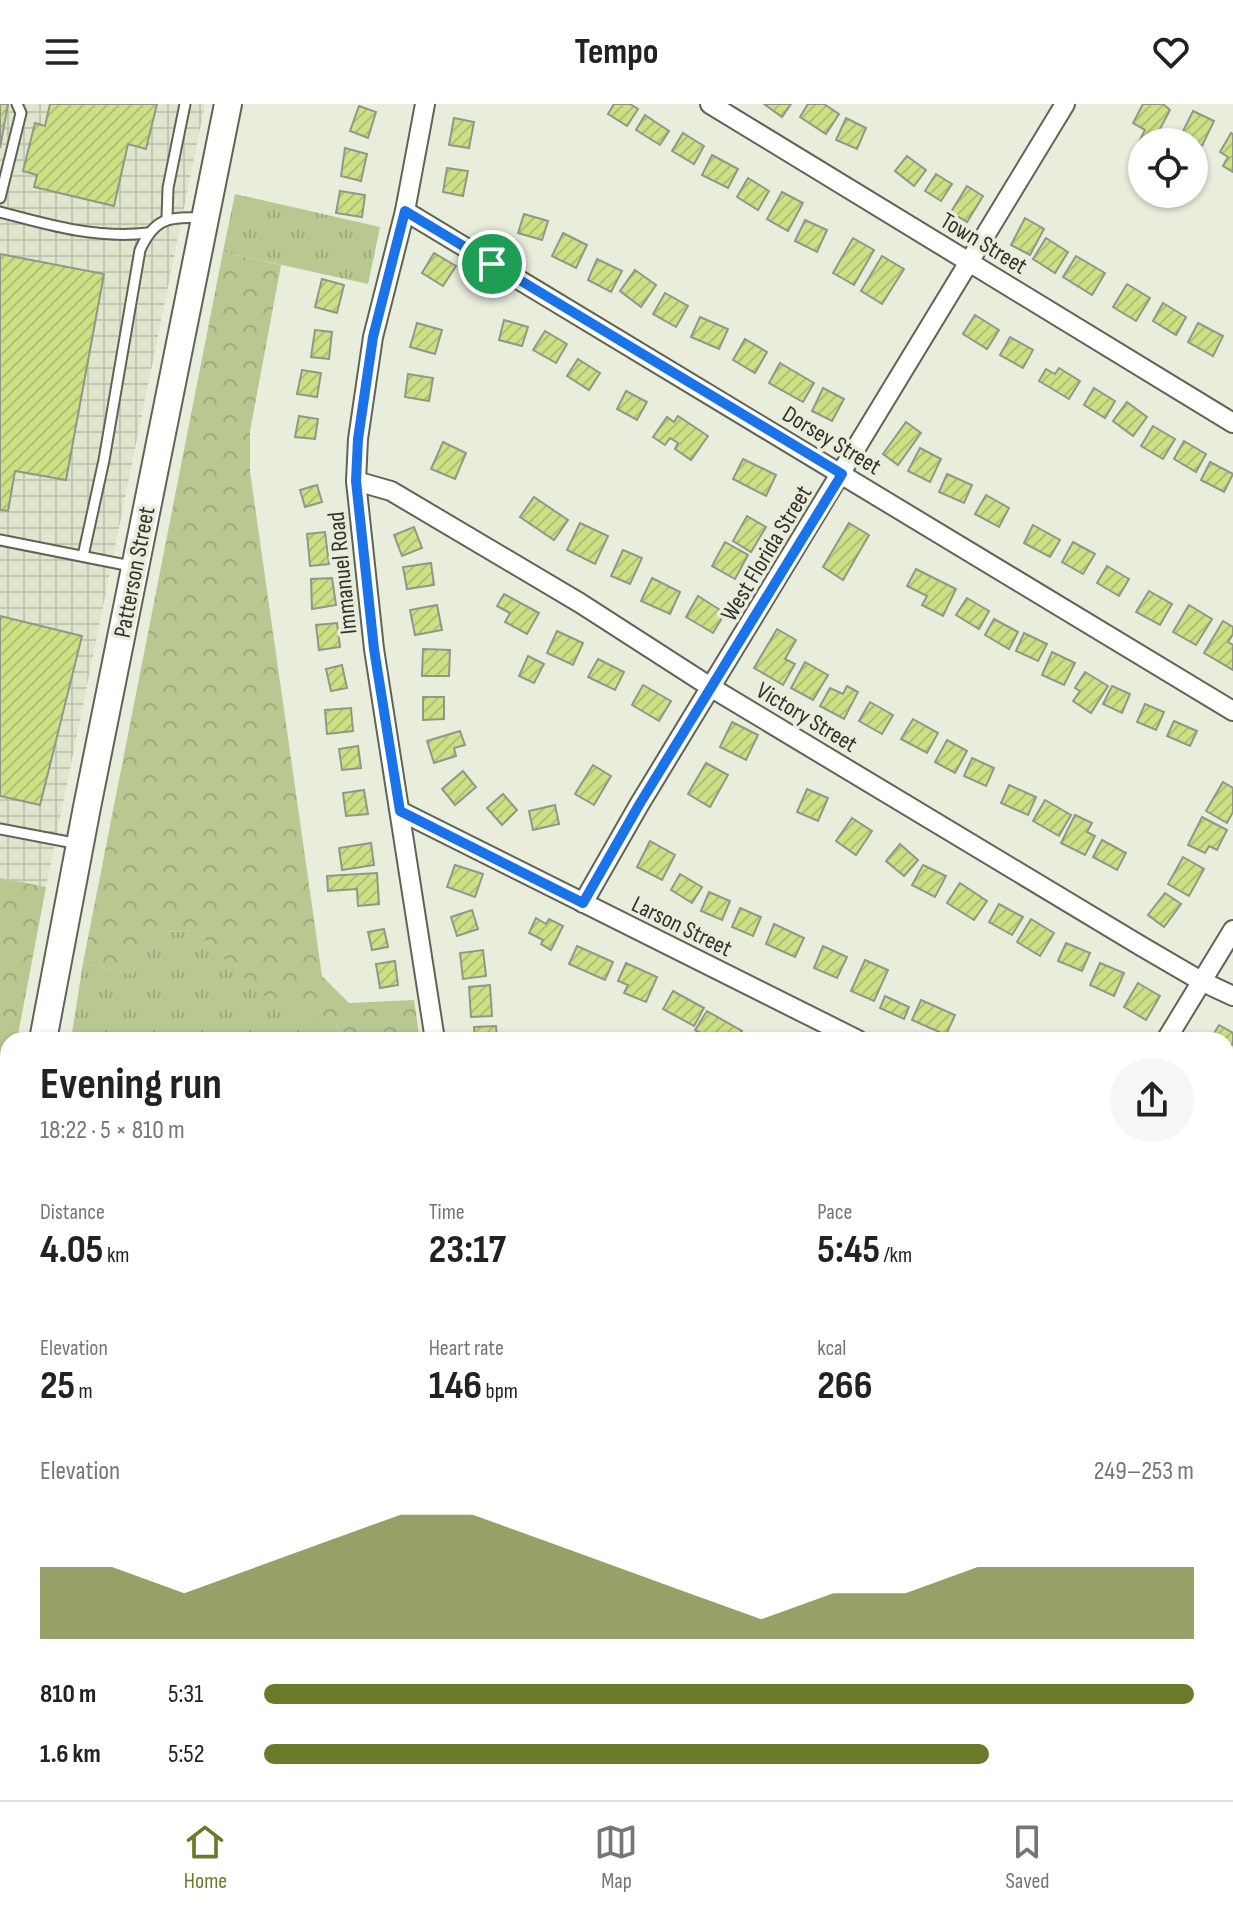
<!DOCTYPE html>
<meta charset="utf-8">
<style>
:root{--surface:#fff;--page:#f6f6f6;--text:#222;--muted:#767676;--line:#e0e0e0;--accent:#697a28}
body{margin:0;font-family:"Sofia Sans Condensed",sans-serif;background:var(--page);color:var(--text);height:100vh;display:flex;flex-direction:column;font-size:30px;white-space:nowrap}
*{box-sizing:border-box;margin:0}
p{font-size:26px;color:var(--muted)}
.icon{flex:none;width:44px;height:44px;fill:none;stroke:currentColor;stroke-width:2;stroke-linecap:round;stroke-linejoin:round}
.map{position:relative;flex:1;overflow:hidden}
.panel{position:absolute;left:0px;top:928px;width:1234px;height:768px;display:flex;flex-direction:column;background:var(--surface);border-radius:24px 24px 0 0;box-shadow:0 2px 6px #0004}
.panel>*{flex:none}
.tools{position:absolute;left:1128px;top:24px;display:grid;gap:16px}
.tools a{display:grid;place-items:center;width:80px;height:80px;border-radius:50%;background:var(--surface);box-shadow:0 2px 6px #0004;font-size:40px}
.pin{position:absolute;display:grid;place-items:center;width:68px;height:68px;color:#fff;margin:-34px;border:4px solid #fff;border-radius:50%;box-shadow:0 2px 8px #0007}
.round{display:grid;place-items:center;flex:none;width:84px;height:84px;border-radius:42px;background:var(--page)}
.summary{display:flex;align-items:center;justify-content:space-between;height:136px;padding:0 40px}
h1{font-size:44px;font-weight:700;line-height:60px}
.metrics{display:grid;grid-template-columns:repeat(3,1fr);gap:12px;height:136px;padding:8px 40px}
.metrics div{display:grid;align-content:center}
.metrics b{font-size:40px;font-weight:700}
.metrics small{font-size:22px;font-weight:400}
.metrics p{font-size:22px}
.chart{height:224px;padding:16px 40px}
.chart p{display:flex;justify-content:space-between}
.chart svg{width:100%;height:144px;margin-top:8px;fill:var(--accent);opacity:.7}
ul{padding:0 40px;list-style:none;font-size:26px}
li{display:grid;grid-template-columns:128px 96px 1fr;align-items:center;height:60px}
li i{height:20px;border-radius:10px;background:var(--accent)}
header{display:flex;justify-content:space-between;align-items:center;height:104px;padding:0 40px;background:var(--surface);font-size:36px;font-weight:700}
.tabs{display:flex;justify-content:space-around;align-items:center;height:112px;border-top:2px solid var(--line);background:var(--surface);font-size:22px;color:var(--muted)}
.tabs a{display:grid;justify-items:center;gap:4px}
.tabs .selected{color:var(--accent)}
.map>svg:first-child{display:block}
.built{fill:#dfe6cd}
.industrial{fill:url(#industrial-grid)}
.grass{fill:url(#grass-tufts)}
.forest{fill:url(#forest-crowns)}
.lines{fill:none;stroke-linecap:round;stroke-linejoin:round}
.stream{stroke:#86993c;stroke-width:4}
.building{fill:url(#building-hatch);stroke:#929787;stroke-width:2}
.service-casing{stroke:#5f6455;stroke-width:13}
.minor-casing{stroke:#5f6455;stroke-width:22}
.secondary-casing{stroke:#5f6455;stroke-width:30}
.service{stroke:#fff;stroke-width:9}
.minor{stroke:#fff;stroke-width:18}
.secondary{stroke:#fff;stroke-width:26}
.route-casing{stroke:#fff;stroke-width:16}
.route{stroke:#1a73e8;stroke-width:10}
.labels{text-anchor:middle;stroke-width:7;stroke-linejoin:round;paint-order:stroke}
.street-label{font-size:24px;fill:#31332c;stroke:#e8eddc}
</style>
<header><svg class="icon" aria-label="menu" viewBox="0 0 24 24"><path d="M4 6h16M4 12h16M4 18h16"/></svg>Tempo<svg class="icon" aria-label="heart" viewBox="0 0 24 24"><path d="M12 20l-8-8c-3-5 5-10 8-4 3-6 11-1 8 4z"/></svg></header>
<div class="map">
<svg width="1233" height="1696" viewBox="0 0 1233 1696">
<defs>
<pattern id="industrial-grid" width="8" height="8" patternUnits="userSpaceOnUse" patternTransform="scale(2)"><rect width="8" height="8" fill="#dfe6cd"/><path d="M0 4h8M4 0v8" fill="none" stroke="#c0c6b0"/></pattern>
<pattern id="grass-tufts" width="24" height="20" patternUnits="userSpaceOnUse" patternTransform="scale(2)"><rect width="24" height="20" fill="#b9c791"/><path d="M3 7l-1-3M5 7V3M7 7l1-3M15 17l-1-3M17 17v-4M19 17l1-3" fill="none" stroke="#a0ab7d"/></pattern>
<pattern id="forest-crowns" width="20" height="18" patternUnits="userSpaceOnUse" patternTransform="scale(2)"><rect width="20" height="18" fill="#b9c791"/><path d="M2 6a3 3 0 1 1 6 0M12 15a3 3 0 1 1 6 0" fill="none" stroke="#a0ab7d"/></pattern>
<pattern id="building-hatch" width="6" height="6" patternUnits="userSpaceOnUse" patternTransform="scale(2)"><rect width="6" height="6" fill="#cbe184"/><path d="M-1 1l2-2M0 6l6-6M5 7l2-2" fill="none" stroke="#afc272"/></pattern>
</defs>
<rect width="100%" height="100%" fill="#e8eddc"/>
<polygon class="built" points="331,1688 1166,1688 1163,1696 329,1696"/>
<polygon class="industrial" points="0,0 205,0 46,783 0,774"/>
<g class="grass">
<polygon points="235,90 380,123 368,180 223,148"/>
<polygon points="195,827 264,891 335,920 345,936 71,936 83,859 131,870 160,828"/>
</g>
<g class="forest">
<polygon points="223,148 281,161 250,327 250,368 322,872 349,899 414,896 420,936 345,936 335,920 264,892 195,827 160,828 131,870 83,859"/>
<polygon points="0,774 46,783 17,936 8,936 8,983 0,981"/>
<polygon points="1226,1255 1233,1256 1233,1515 1226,1512"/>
</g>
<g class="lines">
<polyline class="stream" points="1226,1303 1233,1306"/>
</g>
<g class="building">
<polygon points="0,0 8,0 0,44"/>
<polygon points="50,0 157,0 146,45 128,40 114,102 34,83 37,71 23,67 35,19 45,22"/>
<polygon points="614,0 630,0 638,5 627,22 608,10"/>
<polygon points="764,0 791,0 782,13"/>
<polygon points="808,0 824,0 839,10 826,30 800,13"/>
<polygon points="1143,0 1163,0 1170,6 1153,38 1140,36 1145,26 1133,19"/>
<polygon points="359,2 376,8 368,34 350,27"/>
<polygon points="1193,7 1214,17 1202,42 1181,31"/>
<polygon points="645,11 669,27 660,41 636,26"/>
<polygon points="454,14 474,18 469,44 449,41"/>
<polygon points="846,14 866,24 857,45 836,36"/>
<polygon points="683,29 704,42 694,60 672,47"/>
<polygon points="1231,29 1233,30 1233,68 1223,62 1228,53 1220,48"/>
<polygon points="345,44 367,50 361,77 341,72"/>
<polygon points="712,51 738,65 728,84 702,71"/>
<polygon points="907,52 926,66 914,82 895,67"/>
<polygon points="447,64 468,67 463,92 443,88"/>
<polygon points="936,70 952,80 941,97 925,87"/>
<polygon points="748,74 769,87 758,106 737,93"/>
<polygon points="967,82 983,92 967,118 951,108"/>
<polygon points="340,87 365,91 362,113 336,109"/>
<polygon points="782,88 803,99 788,127 767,115"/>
<polygon points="524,110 548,117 542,136 518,129"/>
<polygon points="1025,114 1044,125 1030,151 1011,141"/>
<polygon points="805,116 827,126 817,148 795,137"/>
<polygon points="563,129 587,141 576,164 552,152"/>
<polygon points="853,134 874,146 854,181 833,169"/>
<polygon points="1046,134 1068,148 1055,169 1033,155"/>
<polygon points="434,149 456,162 443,182 422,169"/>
<polygon points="0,150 104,170 66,376 15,367 8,407 0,406"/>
<polygon points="882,152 904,165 882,200 861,187"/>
<polygon points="1076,152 1105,169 1092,191 1063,173"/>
<polygon points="597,155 622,167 611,188 588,176"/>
<polygon points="635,166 656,181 641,203 620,187"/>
<polygon points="322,175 344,181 337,209 315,203"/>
<polygon points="1127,180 1150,194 1136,217 1113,203"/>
<polygon points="665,189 688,202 676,223 653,210"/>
<polygon points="1163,199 1186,213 1176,231 1153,217"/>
<polygon points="975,211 999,226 987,245 963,230"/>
<polygon points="700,213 728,225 719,245 691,233"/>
<polygon points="504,216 528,223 522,242 499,236"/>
<polygon points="417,219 442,226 435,250 410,243"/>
<polygon points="1198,219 1223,232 1213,252 1188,238"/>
<polygon points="315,226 332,228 329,255 311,253"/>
<polygon points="545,227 567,240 556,259 533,246"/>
<polygon points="1010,233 1033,246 1023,264 1000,251"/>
<polygon points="745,235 767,248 755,269 733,256"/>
<polygon points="578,255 600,269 589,286 567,272"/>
<polygon points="780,259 814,279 803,298 769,279"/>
<polygon points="1059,264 1080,277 1069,295 1039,277 1046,265 1055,270"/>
<polygon points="302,266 321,269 317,293 297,290"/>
<polygon points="408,270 433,274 429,297 405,293"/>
<polygon points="823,284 844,295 832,317 812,307"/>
<polygon points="1094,284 1115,297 1105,314 1084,301"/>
<polygon points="626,287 647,298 637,316 617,305"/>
<polygon points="1127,298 1147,313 1133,332 1113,317"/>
<polygon points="299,312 318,315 315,335 295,333"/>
<polygon points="678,312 708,332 691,356 675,345 678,339 670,334 665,341 653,333 667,313 674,318"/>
<polygon points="906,318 921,329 898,361 883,350"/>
<polygon points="1153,322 1175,335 1163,355 1141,342"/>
<polygon points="1184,337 1206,350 1196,368 1174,355"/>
<polygon points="443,338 466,349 455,375 431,365"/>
<polygon points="920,344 941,355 930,378 908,367"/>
<polygon points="743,355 776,371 766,392 733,375"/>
<polygon points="1210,358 1233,370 1224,388 1201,376"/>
<polygon points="947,370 972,381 964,399 939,388"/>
<polygon points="317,381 322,398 305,403 300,386"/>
<polygon points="986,391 1009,404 999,423 975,410"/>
<polygon points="534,393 568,416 554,436 520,413"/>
<polygon points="747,412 766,423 751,448 733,437"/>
<polygon points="580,419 608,432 595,460 567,446"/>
<polygon points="849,419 869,431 843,476 823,463"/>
<polygon points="1033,421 1060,436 1050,453 1024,439"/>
<polygon points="414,423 422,444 402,452 394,431"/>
<polygon points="325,428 329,460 310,462 307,430"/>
<polygon points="725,438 748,451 735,475 712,462"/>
<polygon points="1073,438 1095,450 1083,470 1062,458"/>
<polygon points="623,446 642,454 630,480 611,472"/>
<polygon points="431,459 434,481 407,485 403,463"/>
<polygon points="1107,462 1129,475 1119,492 1097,479"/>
<polygon points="916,465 956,485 943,512 922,501 927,492 907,482"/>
<polygon points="332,474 336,501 312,505 311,475"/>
<polygon points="652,474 680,488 670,510 641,497"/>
<polygon points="1149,487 1172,500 1160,521 1136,508"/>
<polygon points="504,490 539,509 527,530 505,518 510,509 497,502"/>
<polygon points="698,492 725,509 713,529 686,513"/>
<polygon points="967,494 989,507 979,525 956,511"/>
<polygon points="437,501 442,526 415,531 410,506"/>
<polygon points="1189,501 1212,515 1196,541 1173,528"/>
<polygon points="0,512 82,532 40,701 0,692"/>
<polygon points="994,515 1018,528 1009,545 985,531"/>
<polygon points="1223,517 1233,523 1233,530 1228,538 1233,541 1233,566 1204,549"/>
<polygon points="337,519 340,543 319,546 316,521"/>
<polygon points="777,525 796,536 785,555 795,560 783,581 754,564"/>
<polygon points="557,527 583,539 573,561 547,549"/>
<polygon points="1024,529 1047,540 1038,557 1016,547"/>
<polygon points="423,545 450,546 449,572 422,572"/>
<polygon points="1052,548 1075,559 1064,581 1042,571"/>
<polygon points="528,552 544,560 534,579 519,572"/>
<polygon points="598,555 624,568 615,586 588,573"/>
<polygon points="805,558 828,571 813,596 791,584"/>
<polygon points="342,561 347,584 331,587 326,565"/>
<polygon points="1085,568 1108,582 1091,609 1073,597 1080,587 1075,584"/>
<polygon points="643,581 671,597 659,617 632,601"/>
<polygon points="847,582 858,588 844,615 820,602 830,584 843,590"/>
<polygon points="1112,582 1130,590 1122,609 1103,600"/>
<polygon points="423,593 444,593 444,615 423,616"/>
<polygon points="870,598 893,611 882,630 859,617"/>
<polygon points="1145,600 1164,608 1156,626 1137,618"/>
<polygon points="351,604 353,627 327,630 325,606"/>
<polygon points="913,615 938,629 927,649 901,635"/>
<polygon points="1174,617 1197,627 1190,642 1167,632"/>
<polygon points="732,618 758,631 746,656 720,643"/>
<polygon points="460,627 465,641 454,644 456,652 434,659 427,637"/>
<polygon points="947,636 967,647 955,669 935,658"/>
<polygon points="358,642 361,664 342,666 339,645"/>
<polygon points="972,654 994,664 986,682 964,672"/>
<polygon points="706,659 728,671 710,703 688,690"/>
<polygon points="593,661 611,672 594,701 575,690"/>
<polygon points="463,667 476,683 455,701 442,685"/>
<polygon points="1223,678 1233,684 1233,708 1227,719 1206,707"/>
<polygon points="1009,681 1036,693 1028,711 1001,699"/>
<polygon points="807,685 828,694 818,717 797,708"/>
<polygon points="364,686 368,710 346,712 343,689"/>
<polygon points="503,690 517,706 502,721 487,704"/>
<polygon points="1045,696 1071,711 1059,732 1033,717"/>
<polygon points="555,701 559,720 533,726 529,707"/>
<polygon points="1075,711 1092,719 1087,728 1095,732 1085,751 1061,739"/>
<polygon points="1202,713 1227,726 1217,746 1209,742 1205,749 1188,741"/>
<polygon points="852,714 872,727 856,751 836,737"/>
<polygon points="1102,736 1126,749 1117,766 1093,753"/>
<polygon points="650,737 675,751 662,776 637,763"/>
<polygon points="371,739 374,761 342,766 339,744"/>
<polygon points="900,740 918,756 904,772 886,757"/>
<polygon points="1183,753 1204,765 1189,792 1168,780"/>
<polygon points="455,761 483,770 475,793 447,783"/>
<polygon points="923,761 946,772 935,793 912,781"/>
<polygon points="377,769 379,800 358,802 357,785 328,787 327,772"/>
<polygon points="680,770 702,783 692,799 671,786"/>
<polygon points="960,779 987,797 974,816 947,799"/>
<polygon points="709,788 730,797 722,816 701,807"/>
<polygon points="1165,789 1181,800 1164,823 1148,811"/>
<polygon points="999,800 1023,813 1012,831 989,818"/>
<polygon points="740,804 761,813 753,832 732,823"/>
<polygon points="472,806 478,825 457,832 451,813"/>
<polygon points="536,814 546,820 549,815 563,822 551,846 541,840 543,836 529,829"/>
<polygon points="1031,815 1054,829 1040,852 1017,838"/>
<polygon points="774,820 804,834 795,853 766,840"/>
<polygon points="384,825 388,843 372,846 368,828"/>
<polygon points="1066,839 1090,849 1082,867 1058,857"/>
<polygon points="577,842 613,858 605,876 569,860"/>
<polygon points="823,842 847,853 837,874 814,864"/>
<polygon points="483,846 486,872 463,875 460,849"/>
<polygon points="865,856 888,866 874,897 851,887"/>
<polygon points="395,857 398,881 380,884 376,860"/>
<polygon points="626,859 657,873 646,898 624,889 628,881 618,877"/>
<polygon points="1100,859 1124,869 1114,892 1090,881"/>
<polygon points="1138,879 1160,892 1146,916 1124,903"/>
<polygon points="490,881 492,912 471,913 469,883"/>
<polygon points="673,887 704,904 694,922 663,905"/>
<polygon points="885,892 909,903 904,915 880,904"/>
<polygon points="921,896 955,911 946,931 912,916"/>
<polygon points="707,907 742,927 737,936 702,936 705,931 695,926"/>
<polygon points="1219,921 1233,929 1233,939 1226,951 1226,936 1210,936"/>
<polygon points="496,922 497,936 475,936 474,923"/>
<polygon points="1230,1645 1233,1647 1233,1676 1226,1673 1226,1654"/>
<polygon points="245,1688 270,1688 267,1696 245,1696 247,1689"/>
<polygon points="617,1688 710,1688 698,1696 603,1696"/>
<polygon points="1199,1688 1221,1688 1233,1693 1233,1696 1210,1696 1198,1691"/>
</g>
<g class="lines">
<g class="service-casing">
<g id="service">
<polyline points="0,94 21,9 17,0"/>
<path d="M0,108C49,121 97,135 148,129"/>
<polyline points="167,114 168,84 185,0"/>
<polyline points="0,436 131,462"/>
<path d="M83,452L104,356L140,146C154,115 168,112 201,114"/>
<polyline points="0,725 79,740"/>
<polyline points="0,1095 8,1093"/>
<polyline points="105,1688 106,1696"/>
<polyline points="485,1688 491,1696"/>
<polyline points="537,1688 542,1696"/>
<polyline points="914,1688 941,1688"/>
<polyline points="124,1696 125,1688"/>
<polyline points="159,1696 161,1688"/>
<polyline points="450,1696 452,1688"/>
<polyline points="770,1696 782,1688"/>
<polyline points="827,1696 830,1688"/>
</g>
</g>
<g class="minor-casing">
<g id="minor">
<polyline points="425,0 405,107 373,233 358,335 356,377 374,545 435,936"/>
<polyline points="710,0 1233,319"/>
<polyline points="405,107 1233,607"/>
<polyline points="356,377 391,387 580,499 712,584 1141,842 1201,877 1233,892"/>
<polyline points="400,707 858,936"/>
<polyline points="583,799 639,701 1065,0"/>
<polyline points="1166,936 1233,826"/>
<polyline points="1226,1115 1233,1119"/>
<polyline points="312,1696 314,1688"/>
</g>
</g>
<g class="secondary-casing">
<g id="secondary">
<polyline points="43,936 87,703 228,0"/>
<polyline points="0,1164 8,1120"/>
<polyline points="0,1695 58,1696"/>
</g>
</g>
<use href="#service" class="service"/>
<use href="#minor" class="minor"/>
<use href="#secondary" class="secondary"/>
</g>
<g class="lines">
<g class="route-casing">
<polygon id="route" points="405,107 842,370 639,701 583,799 400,707 374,545 356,377 358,335 373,233"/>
</g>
<use href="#route" class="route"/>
</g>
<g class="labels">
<g class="street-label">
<text transform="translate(984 139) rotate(31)" y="8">Town Street</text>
<text transform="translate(832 336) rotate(31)" y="8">Dorsey Street</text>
<text transform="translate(766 449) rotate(-59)" y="8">West Florida Street</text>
<text transform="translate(134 468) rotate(-79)" y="8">Patterson Street</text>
<text transform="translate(342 469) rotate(-96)" y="8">Immanuel Road</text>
<text transform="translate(807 613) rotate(31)" y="8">Victory Street</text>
<text transform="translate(682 822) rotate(26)" y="8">Larson Street</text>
</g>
</g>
</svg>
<div class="tools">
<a><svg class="icon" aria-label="locate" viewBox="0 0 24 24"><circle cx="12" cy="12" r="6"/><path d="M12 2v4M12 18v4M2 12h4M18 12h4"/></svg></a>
</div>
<div class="pin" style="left:492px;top:160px;background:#1e9e55"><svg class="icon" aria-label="arrive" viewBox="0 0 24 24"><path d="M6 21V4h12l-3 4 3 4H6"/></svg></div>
<section class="panel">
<div class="summary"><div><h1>Evening run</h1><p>18:22 · 5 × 810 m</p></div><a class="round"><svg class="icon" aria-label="share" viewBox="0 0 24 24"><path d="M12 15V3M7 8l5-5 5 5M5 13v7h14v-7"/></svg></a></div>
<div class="metrics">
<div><p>Distance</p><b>4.05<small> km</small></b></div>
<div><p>Time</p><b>23:17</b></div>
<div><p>Pace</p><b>5:45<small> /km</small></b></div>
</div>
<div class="metrics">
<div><p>Elevation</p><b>25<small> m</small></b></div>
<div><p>Heart rate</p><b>146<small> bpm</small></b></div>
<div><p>kcal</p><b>266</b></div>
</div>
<div class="chart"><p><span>Elevation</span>249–253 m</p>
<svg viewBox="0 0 160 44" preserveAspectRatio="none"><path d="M0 44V22L10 22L20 30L30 22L40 14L50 6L60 6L70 14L80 22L90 30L100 38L110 30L120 30L130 22L140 22L150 22L160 22V44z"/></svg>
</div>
<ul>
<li><b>810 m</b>5:31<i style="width:100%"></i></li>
<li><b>1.6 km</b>5:52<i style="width:78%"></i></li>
</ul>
</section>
</div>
<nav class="tabs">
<a class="selected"><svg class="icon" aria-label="home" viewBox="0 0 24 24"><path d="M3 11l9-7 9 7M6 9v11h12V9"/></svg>Home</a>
<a><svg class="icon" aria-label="map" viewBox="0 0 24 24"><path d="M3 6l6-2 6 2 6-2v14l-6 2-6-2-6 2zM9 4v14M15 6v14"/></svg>Map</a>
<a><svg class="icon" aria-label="saved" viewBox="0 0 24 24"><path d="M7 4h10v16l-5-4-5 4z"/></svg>Saved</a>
</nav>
